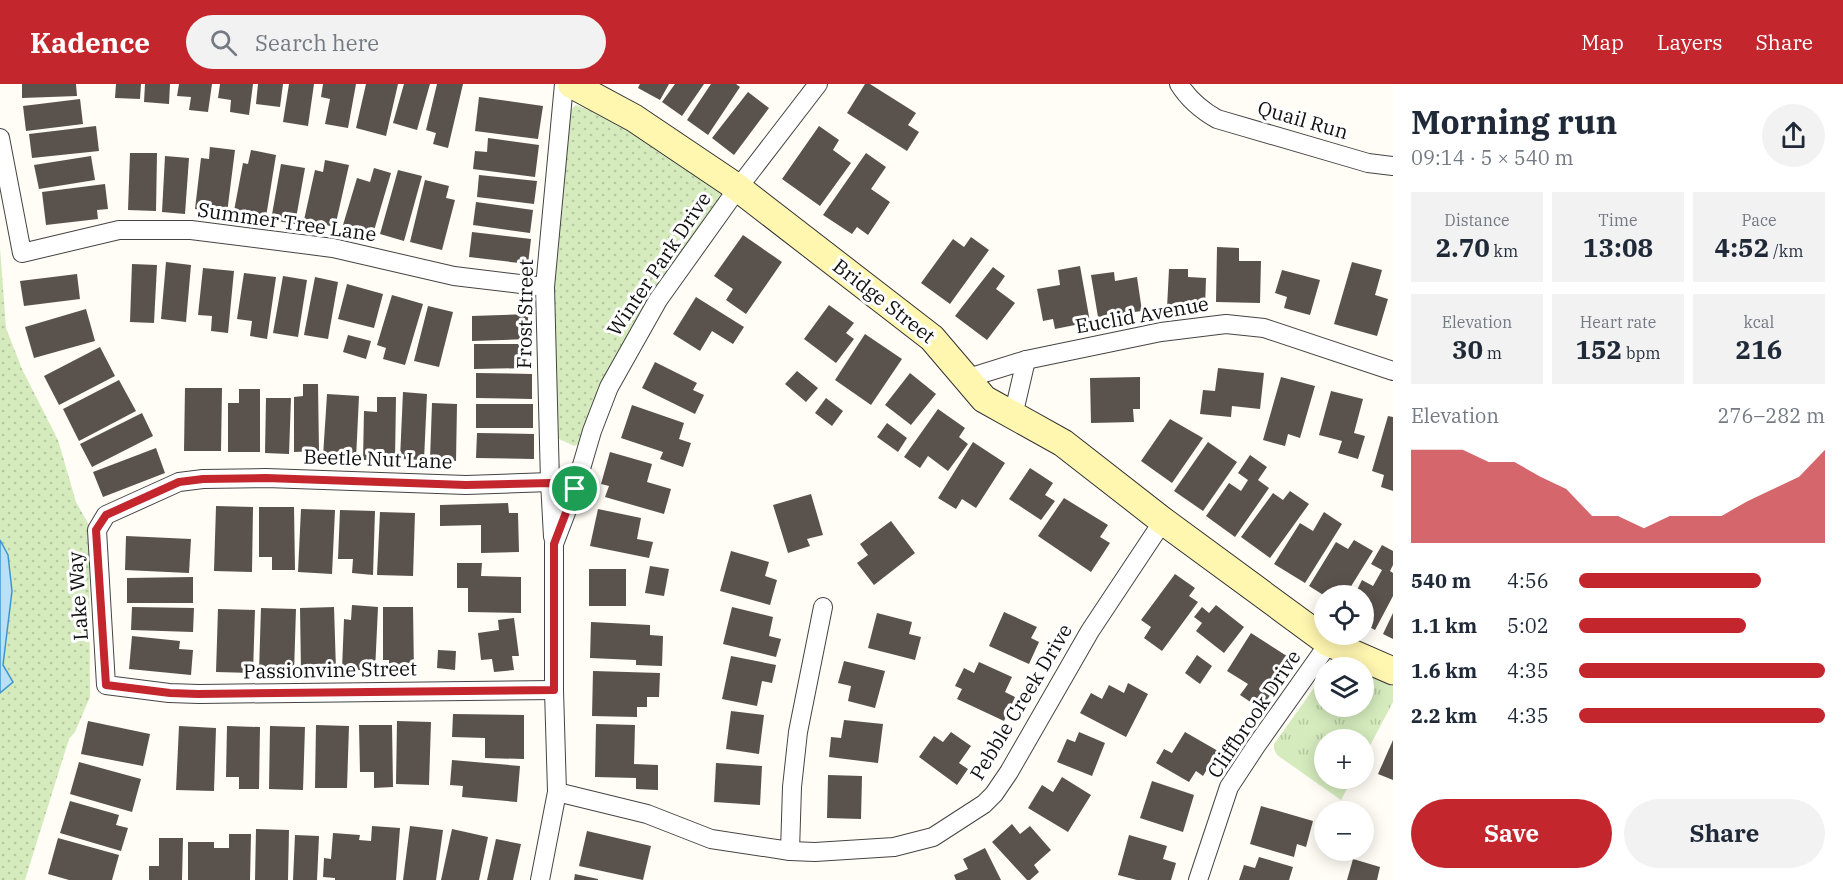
<!DOCTYPE html>
<meta charset="utf-8">
<style>
:root{--surface:#fff;--page:#f2f2f3;--text:#1f2937;--muted:#747a83;--accent:#c4262e}
body{margin:0;font-family:"IBM Plex Serif",serif;background:var(--page);color:var(--text);height:100vh;display:flex;flex-direction:column;font-size:22px;white-space:nowrap}
*{box-sizing:border-box;margin:0}
p{font-size:20px;color:var(--muted)}
.icon{flex:none;width:33px;height:33px;fill:none;stroke:currentColor;stroke-width:2;stroke-linecap:round;stroke-linejoin:round}
.map{position:relative;flex:1;overflow:hidden}
.details{display:flex;flex-direction:column;background:var(--surface);width:450px}
.details>*{flex:none}
.tools{position:absolute;left:1314px;top:501px;display:grid;gap:12px}
.tools a{display:grid;place-items:center;width:60px;height:60px;border-radius:50%;background:var(--surface);box-shadow:0 3px 15px #0003;font-size:30px}
.pin{position:absolute;display:grid;place-items:center;width:51px;height:51px;color:#fff;margin:-26px;border:3px solid #fff;border-radius:50%;box-shadow:0 2px 6px #0007}
.round{display:grid;place-items:center;flex:none;width:63px;height:63px;border-radius:32px;background:var(--page)}
.head{display:flex;align-items:center;justify-content:space-between;height:102px;padding:0 18px}
h1{font-size:33px;font-weight:700;line-height:45px}
.metrics{display:grid;grid-template-columns:repeat(3,1fr);gap:9px;height:102px;padding:6px 18px}
.metrics div{display:grid;align-content:center;border-radius:0px;background:var(--page);text-align:center}
.metrics b{font-size:26px;font-weight:700}
.metrics small{font-size:16px;font-weight:400}
.metrics p{font-size:16px}
.chart{height:168px;padding:12px 18px}
.chart p{display:flex;justify-content:space-between}
.chart svg{width:100%;height:108px;margin-top:6px;fill:var(--accent);opacity:.7}
.cta{display:flex;gap:12px;margin-top:auto;padding:12px 18px}
.cta a{flex:1;height:69px;border-radius:36px;background:var(--accent);color:#fff;font-size:24px;font-weight:700;line-height:69px;text-align:center}
.cta a+a{background:var(--page);color:var(--text)}
ul{padding:0 18px;list-style:none;font-size:20px}
li{display:grid;grid-template-columns:96px 72px 1fr;align-items:center;height:45px}
li i{height:15px;border-radius:8px;background:var(--accent)}
header{display:flex;align-items:center;gap:36px;box-sizing:border-box;height:84px;padding:0 30px;background:var(--accent);color:#fff}
header strong{font-size:28px}
nav{display:flex;gap:33px;margin-inline-start:auto;font-size:21px}
.search{width:420px;height:54px;background:var(--page);display:flex;align-items:center;gap:15px;box-sizing:border-box;padding:0 21px;border-radius:33px;color:var(--muted);font-size:22px}
main{display:flex;flex:1;min-height:0}
.map>svg:first-child{display:block}
.grass{fill:url(#grass-tufts)}
.park{fill:url(#park-dots)}
.water{fill:#b9e0f7;stroke:#3f96cf;stroke-width:1.5}
.building{fill:#5a524d}
.lines{fill:none;stroke-linecap:round;stroke-linejoin:round}
.street-casing{stroke:#444;stroke-width:20}
.secondary-casing{stroke:#333;stroke-width:29}
.street{stroke:#fff;stroke-width:18}
.secondary{stroke:#fff6b0;stroke-width:27}
.route-casing{stroke:#fff;stroke-width:12}
.route{stroke:#c4262e;stroke-width:8}
.labels{text-anchor:middle;stroke-width:6;stroke-linejoin:round;paint-order:stroke}
.street-label{font-size:20px;fill:#111;stroke:#fff}
</style>
<header>
<strong>Kadence</strong>
<div class="search"><svg class="icon" aria-label="search" viewBox="0 0 24 24"><circle cx="10" cy="10" r="6"/><path d="M15 15l6 6"/></svg>Search here</div>
<nav><a>Map</a><a>Layers</a><a>Share</a></nav>
</header>
<main>
<div class="map">
<svg width="1393" height="796" viewBox="0 0 1393 796">
<defs>
<pattern id="grass-tufts" width="24" height="20" patternUnits="userSpaceOnUse" patternTransform="scale(1.5)"><rect width="24" height="20" fill="#d5ebbd"/><path d="M3 7l-1-3M5 7V3M7 7l1-3M15 17l-1-3M17 17v-4M19 17l1-3" fill="none" stroke="#b6c8a1"/></pattern>
<pattern id="park-dots" width="8" height="8" patternUnits="userSpaceOnUse" patternTransform="scale(1.5)"><rect width="8" height="8" fill="#d5ebbd"/><path d="M2 2h.1M6 6h.1" fill="none" stroke="#b6c8a1" stroke-width="1.8" stroke-linecap="round"/></pattern>
</defs>
<rect width="100%" height="100%" fill="#fffdf5"/>
<polygon class="grass" points="1364,587 1393,603 1393,618 1364,673 1364,656 1324,656 1324,694 1352,695 1341,716 1277,671 1274,665 1274,660 1324,590 1324,622 1364,622"/>
<g class="park">
<polygon points="576,21 618,37 723,110 715,125 643,224 615,276 582,355 579,360 574,362 557,354 553,230 560,109 568,28"/>
<polygon points="0,163 6,244 22,285 58,356 76,418 89,441 90,613 75,648 69,655 25,796 0,796"/>
</g>
<polygon class="water" points="0,456 8,471 12,507 3,581 13,598 0,609"/>
<g class="building">
<polygon points="22,0 76,0 77,12 22,14"/>
<polygon points="116,0 141,0 140,15 115,14"/>
<polygon points="145,0 170,0 169,20 144,18"/>
<polygon points="179,0 212,0 208,28 189,26 191,13 177,12"/>
<polygon points="220,0 253,0 249,31 230,28 231,16 218,14"/>
<polygon points="258,0 283,0 280,23 256,20"/>
<polygon points="289,0 314,0 308,42 283,38"/>
<polygon points="323,0 356,0 348,44 325,40 330,15 321,13"/>
<polygon points="366,0 398,0 386,52 356,44"/>
<polygon points="404,0 430,0 417,46 393,39"/>
<polygon points="437,0 463,0 448,64 433,60 436,49 426,46"/>
<polygon points="640,0 669,0 660,16 638,4"/>
<polygon points="675,0 704,0 682,32 662,18"/>
<polygon points="711,0 736,0 740,3 708,51 687,36"/>
<polygon points="865,0 870,0 916,29 908,41 919,48 907,67 847,29"/>
<polygon points="748,8 769,24 734,71 712,54"/>
<polygon points="479,13 543,22 538,55 475,47"/>
<polygon points="80,15 83,40 26,47 23,22"/>
<polygon points="96,42 99,67 32,74 29,50"/>
<polygon points="819,42 839,56 833,66 851,79 820,122 782,95"/>
<polygon points="488,54 539,61 535,93 473,85 475,67 487,68"/>
<polygon points="210,63 235,66 227,129 195,125 201,74 209,75"/>
<polygon points="251,66 276,71 266,133 234,127 243,79 248,80"/>
<polygon points="130,69 157,69 156,127 128,126"/>
<polygon points="866,69 886,83 871,105 890,118 868,151 857,143 852,150 823,131"/>
<polygon points="91,72 95,96 39,105 34,81"/>
<polygon points="165,72 189,74 185,130 162,128"/>
<polygon points="325,76 349,81 335,143 304,136 315,86 323,88"/>
<polygon points="281,80 305,84 295,140 271,136"/>
<polygon points="374,84 391,89 373,150 343,141 357,94 370,98"/>
<polygon points="398,86 422,92 404,157 380,150"/>
<polygon points="479,91 537,97 534,120 477,113"/>
<polygon points="425,96 449,102 446,114 455,116 442,166 410,158"/>
<polygon points="105,100 108,125 97,126 98,135 46,141 42,108"/>
<polygon points="476,118 533,126 530,149 473,141"/>
<polygon points="472,148 531,155 528,180 469,173"/>
<polygon points="743,151 782,178 746,230 726,216 733,205 714,192"/>
<polygon points="971,153 989,166 950,220 921,199 953,155 964,163"/>
<polygon points="1217,163 1239,164 1239,177 1261,177 1260,219 1216,218"/>
<polygon points="166,178 191,181 186,238 161,235"/>
<polygon points="1352,178 1382,186 1375,211 1388,215 1377,252 1334,240"/>
<polygon points="132,180 157,181 154,239 130,238"/>
<polygon points="1080,182 1090,238 1055,245 1053,235 1043,237 1037,205 1060,201 1058,186"/>
<polygon points="993,183 1005,192 996,205 1015,219 987,256 955,232"/>
<polygon points="203,184 234,187 228,249 211,247 212,232 198,231"/>
<polygon points="1169,185 1188,185 1188,193 1206,194 1205,225 1167,224"/>
<polygon points="1282,186 1320,196 1310,231 1284,224 1287,213 1275,209"/>
<polygon points="1114,188 1115,197 1137,193 1142,227 1098,233 1091,191"/>
<polygon points="244,189 276,193 267,255 250,252 252,237 237,235"/>
<polygon points="77,190 80,215 24,222 20,197"/>
<polygon points="283,192 307,196 298,253 273,249"/>
<polygon points="315,193 338,198 328,255 304,251"/>
<polygon points="347,200 383,210 374,244 338,235"/>
<polygon points="392,211 423,220 405,281 383,275 386,264 377,261"/>
<polygon points="696,213 744,243 733,260 712,247 700,267 673,250"/>
<polygon points="829,221 854,239 846,249 854,255 836,279 804,255"/>
<polygon points="428,222 453,228 439,283 414,277"/>
<polygon points="86,225 95,257 34,274 25,243"/>
<polygon points="528,230 529,255 472,257 472,232"/>
<polygon points="865,250 902,275 871,321 835,296"/>
<polygon points="348,251 371,257 366,275 343,268"/>
<polygon points="474,260 529,260 530,284 474,285"/>
<polygon points="100,263 115,292 59,321 44,292"/>
<polygon points="655,278 697,299 693,306 704,311 695,330 642,304"/>
<polygon points="1218,284 1264,289 1260,325 1232,322 1231,333 1200,330 1203,306 1215,307"/>
<polygon points="797,287 818,304 806,318 785,300"/>
<polygon points="476,289 532,290 532,315 476,314"/>
<polygon points="910,289 936,310 911,341 885,321"/>
<polygon points="1140,293 1140,325 1133,325 1134,338 1091,339 1090,294"/>
<polygon points="1281,293 1315,302 1300,354 1288,350 1285,362 1263,356"/>
<polygon points="119,296 136,327 79,357 63,325"/>
<polygon points="303,300 318,300 319,367 294,368 294,313 303,312"/>
<polygon points="185,304 222,304 221,367 184,367"/>
<polygon points="239,305 260,305 260,368 228,368 228,319 239,319"/>
<polygon points="1331,307 1363,315 1354,349 1365,352 1358,375 1338,369 1342,357 1319,351"/>
<polygon points="403,308 427,310 424,376 400,375"/>
<polygon points="327,310 359,312 356,375 323,373"/>
<polygon points="377,313 396,313 395,376 363,376 364,327 377,328"/>
<polygon points="266,314 291,314 289,370 265,369"/>
<polygon points="826,314 843,327 832,342 815,329"/>
<polygon points="432,319 457,320 456,377 430,376"/>
<rect x="476" y="320" width="57" height="24"/>
<polygon points="632,321 684,339 679,355 691,359 683,383 660,375 663,368 621,354"/>
<polygon points="938,325 965,344 959,353 968,360 948,387 928,372 920,384 904,373"/>
<polygon points="142,329 153,352 92,383 80,360"/>
<polygon points="1388,332 1393,333 1393,407 1381,403 1384,391 1372,387"/>
<polygon points="1170,335 1203,354 1172,399 1141,377"/>
<polygon points="887,339 907,354 898,368 877,353"/>
<polygon points="477,349 534,350 534,375 476,374"/>
<polygon points="973,358 1005,379 976,424 962,415 956,425 938,414"/>
<polygon points="1208,358 1237,378 1203,427 1174,407"/>
<polygon points="156,364 165,389 103,413 93,388"/>
<polygon points="610,368 652,380 647,398 671,405 664,430 605,413 609,402 601,400"/>
<polygon points="1250,371 1267,383 1258,396 1269,404 1235,453 1206,432 1229,399 1241,407 1248,396 1238,389"/>
<polygon points="1030,384 1053,399 1045,411 1055,417 1041,436 1009,415"/>
<polygon points="1290,407 1309,420 1270,474 1241,453 1273,409 1283,416"/>
<polygon points="811,410 823,451 807,455 810,462 788,469 773,421"/>
<polygon points="1064,414 1108,441 1100,453 1110,459 1091,488 1038,452"/>
<polygon points="508,419 509,429 518,429 519,468 481,469 481,441 440,442 440,421"/>
<polygon points="216,422 253,423 252,488 214,487"/>
<polygon points="259,423 294,423 295,486 272,486 272,473 259,473"/>
<polygon points="301,425 335,426 332,490 298,488"/>
<polygon points="598,425 641,434 637,455 653,458 649,474 590,462"/>
<polygon points="340,426 375,427 373,491 352,489 353,475 338,475"/>
<polygon points="380,428 415,429 413,492 377,491"/>
<polygon points="1324,428 1342,440 1305,499 1274,480 1300,439 1313,447"/>
<polygon points="891,437 915,469 874,501 857,479 868,471 860,460"/>
<polygon points="126,452 191,455 189,489 125,486"/>
<polygon points="1354,456 1373,467 1345,512 1334,505 1329,512 1325,512 1309,502 1336,458 1348,465"/>
<polygon points="1382,461 1393,467 1393,481 1390,487 1393,489 1393,512 1375,546 1364,540 1364,512 1354,512 1362,496 1373,502 1382,486 1371,480"/>
<polygon points="731,467 769,478 765,492 777,496 770,521 720,507"/>
<polygon points="457,479 482,479 481,492 521,493 521,529 468,528 468,504 457,504"/>
<polygon points="650,482 669,485 664,512 645,509"/>
<rect x="589" y="485" width="37" height="37"/>
<polygon points="1175,490 1195,504 1189,512 1198,518 1162,567 1144,554 1151,543 1141,536"/>
<polygon points="193,493 193,519 127,519 127,494"/>
<polygon points="352,521 378,523 375,587 342,585 344,535 351,536"/>
<polygon points="1216,521 1244,543 1224,569 1196,547 1202,539 1194,533 1202,523 1209,529"/>
<polygon points="132,523 194,524 193,548 131,546"/>
<polygon points="334,523 336,587 301,587 300,524"/>
<polygon points="383,523 413,523 414,589 389,589 389,576 383,576"/>
<polygon points="732,523 773,533 769,552 781,555 776,573 723,560"/>
<polygon points="261,524 296,525 294,588 259,587"/>
<polygon points="218,525 255,526 253,589 216,588"/>
<polygon points="1004,528 1037,543 1031,554 1039,558 1029,580 989,562"/>
<polygon points="877,529 912,538 909,550 921,553 915,576 868,564"/>
<polygon points="1393,529 1393,555 1383,550"/>
<polygon points="514,534 519,572 512,572 514,586 494,588 492,575 481,576 478,549 499,546 498,536"/>
<polygon points="591,538 650,541 650,551 663,552 662,582 636,581 636,576 590,574"/>
<polygon points="1251,549 1293,576 1261,625 1240,611 1248,600 1227,587"/>
<polygon points="132,552 180,557 179,565 193,566 191,591 129,585"/>
<polygon points="438,566 456,567 455,586 437,584"/>
<polygon points="1197,571 1212,582 1200,600 1185,589"/>
<polygon points="731,572 776,581 772,599 762,597 757,622 722,615"/>
<polygon points="844,577 885,587 875,624 848,617 851,602 838,599"/>
<polygon points="979,578 1012,593 1005,608 1015,613 1004,637 957,615 962,605 955,602 964,584 974,589"/>
<polygon points="593,587 660,589 659,613 647,613 647,623 637,623 637,633 592,632"/>
<polygon points="1128,599 1148,610 1126,653 1080,629 1091,609 1102,615 1109,601 1124,609"/>
<polygon points="731,627 764,631 759,670 726,665"/>
<polygon points="453,630 524,631 524,675 485,674 485,654 452,653"/>
<polygon points="844,636 883,640 878,679 829,673 831,653 841,654"/>
<polygon points="88,637 150,650 143,682 81,670"/>
<polygon points="397,637 431,638 429,701 396,700"/>
<polygon points="596,640 635,641 634,680 658,681 658,706 636,705 636,694 595,693"/>
<polygon points="316,641 349,642 347,704 315,704"/>
<polygon points="359,641 392,641 393,703 374,704 374,688 360,688"/>
<polygon points="179,642 216,644 214,707 176,706"/>
<polygon points="227,642 260,643 259,705 239,705 239,693 226,693"/>
<polygon points="270,642 305,643 303,706 269,705"/>
<polygon points="951,648 971,662 959,679 968,685 957,701 919,673 934,652 943,658"/>
<polygon points="1079,648 1105,659 1092,692 1057,678 1067,655 1075,658"/>
<polygon points="1185,648 1218,667 1203,692 1196,687 1189,698 1156,679 1164,665 1172,669"/>
<polygon points="1393,656 1393,696 1378,690"/>
<polygon points="452,676 520,682 517,718 462,713 463,702 450,701"/>
<polygon points="79,678 141,695 132,728 70,710"/>
<polygon points="716,679 762,682 760,721 714,718"/>
<polygon points="828,691 862,692 861,735 827,734"/>
<polygon points="1062,693 1091,711 1068,748 1028,724 1042,701 1053,708"/>
<polygon points="1152,697 1194,711 1183,748 1140,734"/>
<polygon points="70,717 119,731 116,741 128,744 121,767 60,749"/>
<polygon points="1261,722 1313,737 1306,763 1297,760 1294,773 1250,760"/>
<polygon points="1012,740 1020,750 1030,742 1051,766 1034,781 1039,788 1030,796 1027,796 992,758"/>
<polygon points="372,742 400,744 396,796 335,796 335,794 323,793 324,774 331,775 333,749 360,751 359,756 371,757"/>
<polygon points="410,742 443,746 436,796 403,796"/>
<polygon points="256,745 289,746 288,796 255,796"/>
<polygon points="452,745 488,753 479,796 441,796"/>
<polygon points="587,747 651,762 643,796 579,782"/>
<polygon points="229,750 251,750 250,796 188,796 188,758 214,758 214,764 229,764"/>
<polygon points="295,751 319,752 317,796 293,796"/>
<polygon points="1129,751 1167,762 1163,775 1176,779 1171,796 1137,796 1118,791"/>
<polygon points="58,754 119,771 112,796 69,796 48,790"/>
<polygon points="159,754 183,754 182,796 149,796 149,782 159,782"/>
<polygon points="496,755 521,760 513,796 487,796"/>
<polygon points="985,764 1001,796 956,796 954,791 968,785 963,775"/>
<polygon points="1259,773 1293,783 1289,796 1239,796 1244,781 1255,784"/>
<polygon points="1353,775 1380,783 1377,796 1347,796"/>
<polygon points="575,790 598,795 598,796 574,796"/>
</g>
<g class="lines">
<g class="street-casing">
<g id="street">
<path d="M1179,0C1189,16 1201,26 1217,35L1368,79L1393,82"/>
<polyline points="0,54 22,169 119,146 191,146 333,164 454,192 545,203"/>
<polyline points="968,294 1026,276 1161,248 1226,240 1264,244 1393,287"/>
<polyline points="1013,332 1026,276"/>
<polyline points="553,453 550,398 545,203 564,0"/>
<polyline points="554,606 199,610 169,609 106,601 97,446 106,431 179,398 203,395 266,394 466,401 550,398 575,405"/>
<polyline points="557,708 647,730 711,755 790,767 815,768 894,763 933,753 984,720 994,710 1009,688 1090,547 1163,437"/>
<polyline points="790,767 792,703 798,648 823,523"/>
<polyline points="540,796 557,708 554,606 554,460 575,405 592,347 609,303 658,216 738,104 818,0"/>
<polyline points="1198,796 1229,703 1256,662 1329,559"/>
</g>
</g>
<g class="secondary-casing">
<polyline id="secondary" points="571,0 634,34 738,104 932,254 984,315 1063,359 1163,437 1329,559 1393,587"/>
</g>
<use href="#street" class="street"/>
<use href="#secondary" class="secondary"/>
</g>
<g class="lines">
<g class="route-casing">
<polygon id="route" points="266,394 466,401 550,399 575,405 554,460 554,606 198,610 170,609 106,601 96,446 106,431 179,398 203,395"/>
</g>
<use href="#route" class="route"/>
</g>
<g class="labels">
<g class="street-label">
<text transform="translate(1303 36) rotate(16)" y="7">Quail Run</text>
<text transform="translate(287 138) rotate(8)" y="7">Summer Tree Lane</text>
<text transform="translate(659 180) rotate(-56)" y="7">Winter Park Drive</text>
<text transform="translate(884 217) rotate(38)" y="7">Bridge Street</text>
<text transform="translate(525 230) rotate(-89)" y="7">Frost Street</text>
<text transform="translate(1142 231) rotate(-10)" y="7">Euclid Avenue</text>
<text transform="translate(378 375) rotate(2)" y="7">Beetle Nut Lane</text>
<text transform="translate(78 512) rotate(-94)" y="7">Lake Way</text>
<text transform="translate(330 586) rotate(-1)" y="7">Passionvine Street</text>
<text transform="translate(1021 618) rotate(-59)" y="7">Pebble Creek Drive</text>
<text transform="translate(1254 630) rotate(-56)" y="7">Cliffbrook Drive</text>
</g>
</g>
</svg>
<div class="tools">
<a><svg class="icon" aria-label="locate" viewBox="0 0 24 24"><circle cx="12" cy="12" r="6"/><path d="M12 2v4M12 18v4M2 12h4M18 12h4"/></svg></a>
<a><svg class="icon" aria-label="layers" viewBox="0 0 24 24"><path d="M12 4l9 5-9 5-9-5zM3 14l9 5 9-5"/></svg></a>
<a>+</a>
<a>−</a>
</div>
<div class="pin" style="left:575px;top:405px;background:#1e9e55"><svg class="icon" aria-label="arrive" viewBox="0 0 24 24"><path d="M6 21V4h12l-3 4 3 4H6"/></svg></div>
</div>
<section class="details">
<div class="head"><div><h1>Morning run</h1><p>09:14 · 5 × 540 m</p></div><a class="round"><svg class="icon" aria-label="share" viewBox="0 0 24 24"><path d="M12 15V3M7 8l5-5 5 5M5 13v7h14v-7"/></svg></a></div>
<div class="metrics">
<div><p>Distance</p><b>2.70<small> km</small></b></div>
<div><p>Time</p><b>13:08</b></div>
<div><p>Pace</p><b>4:52<small> /km</small></b></div>
</div>
<div class="metrics">
<div><p>Elevation</p><b>30<small> m</small></b></div>
<div><p>Heart rate</p><b>152<small> bpm</small></b></div>
<div><p>kcal</p><b>216</b></div>
</div>
<div class="chart"><p><span>Elevation</span>276–282 m</p>
<svg viewBox="0 0 160 44" preserveAspectRatio="none"><path d="M0 44V6L10 6L20 6L30 11L40 11L50 17L60 22L70 33L80 33L90 38L100 33L110 33L120 33L130 27L140 22L150 17L160 6V44z"/></svg>
</div>
<ul>
<li><b>540 m</b>4:56<i style="width:74%"></i></li>
<li><b>1.1 km</b>5:02<i style="width:68%"></i></li>
<li><b>1.6 km</b>4:35<i style="width:100%"></i></li>
<li><b>2.2 km</b>4:35<i style="width:100%"></i></li>
</ul>
<div class="cta"><a>Save</a><a>Share</a></div>
</section>
</main>
